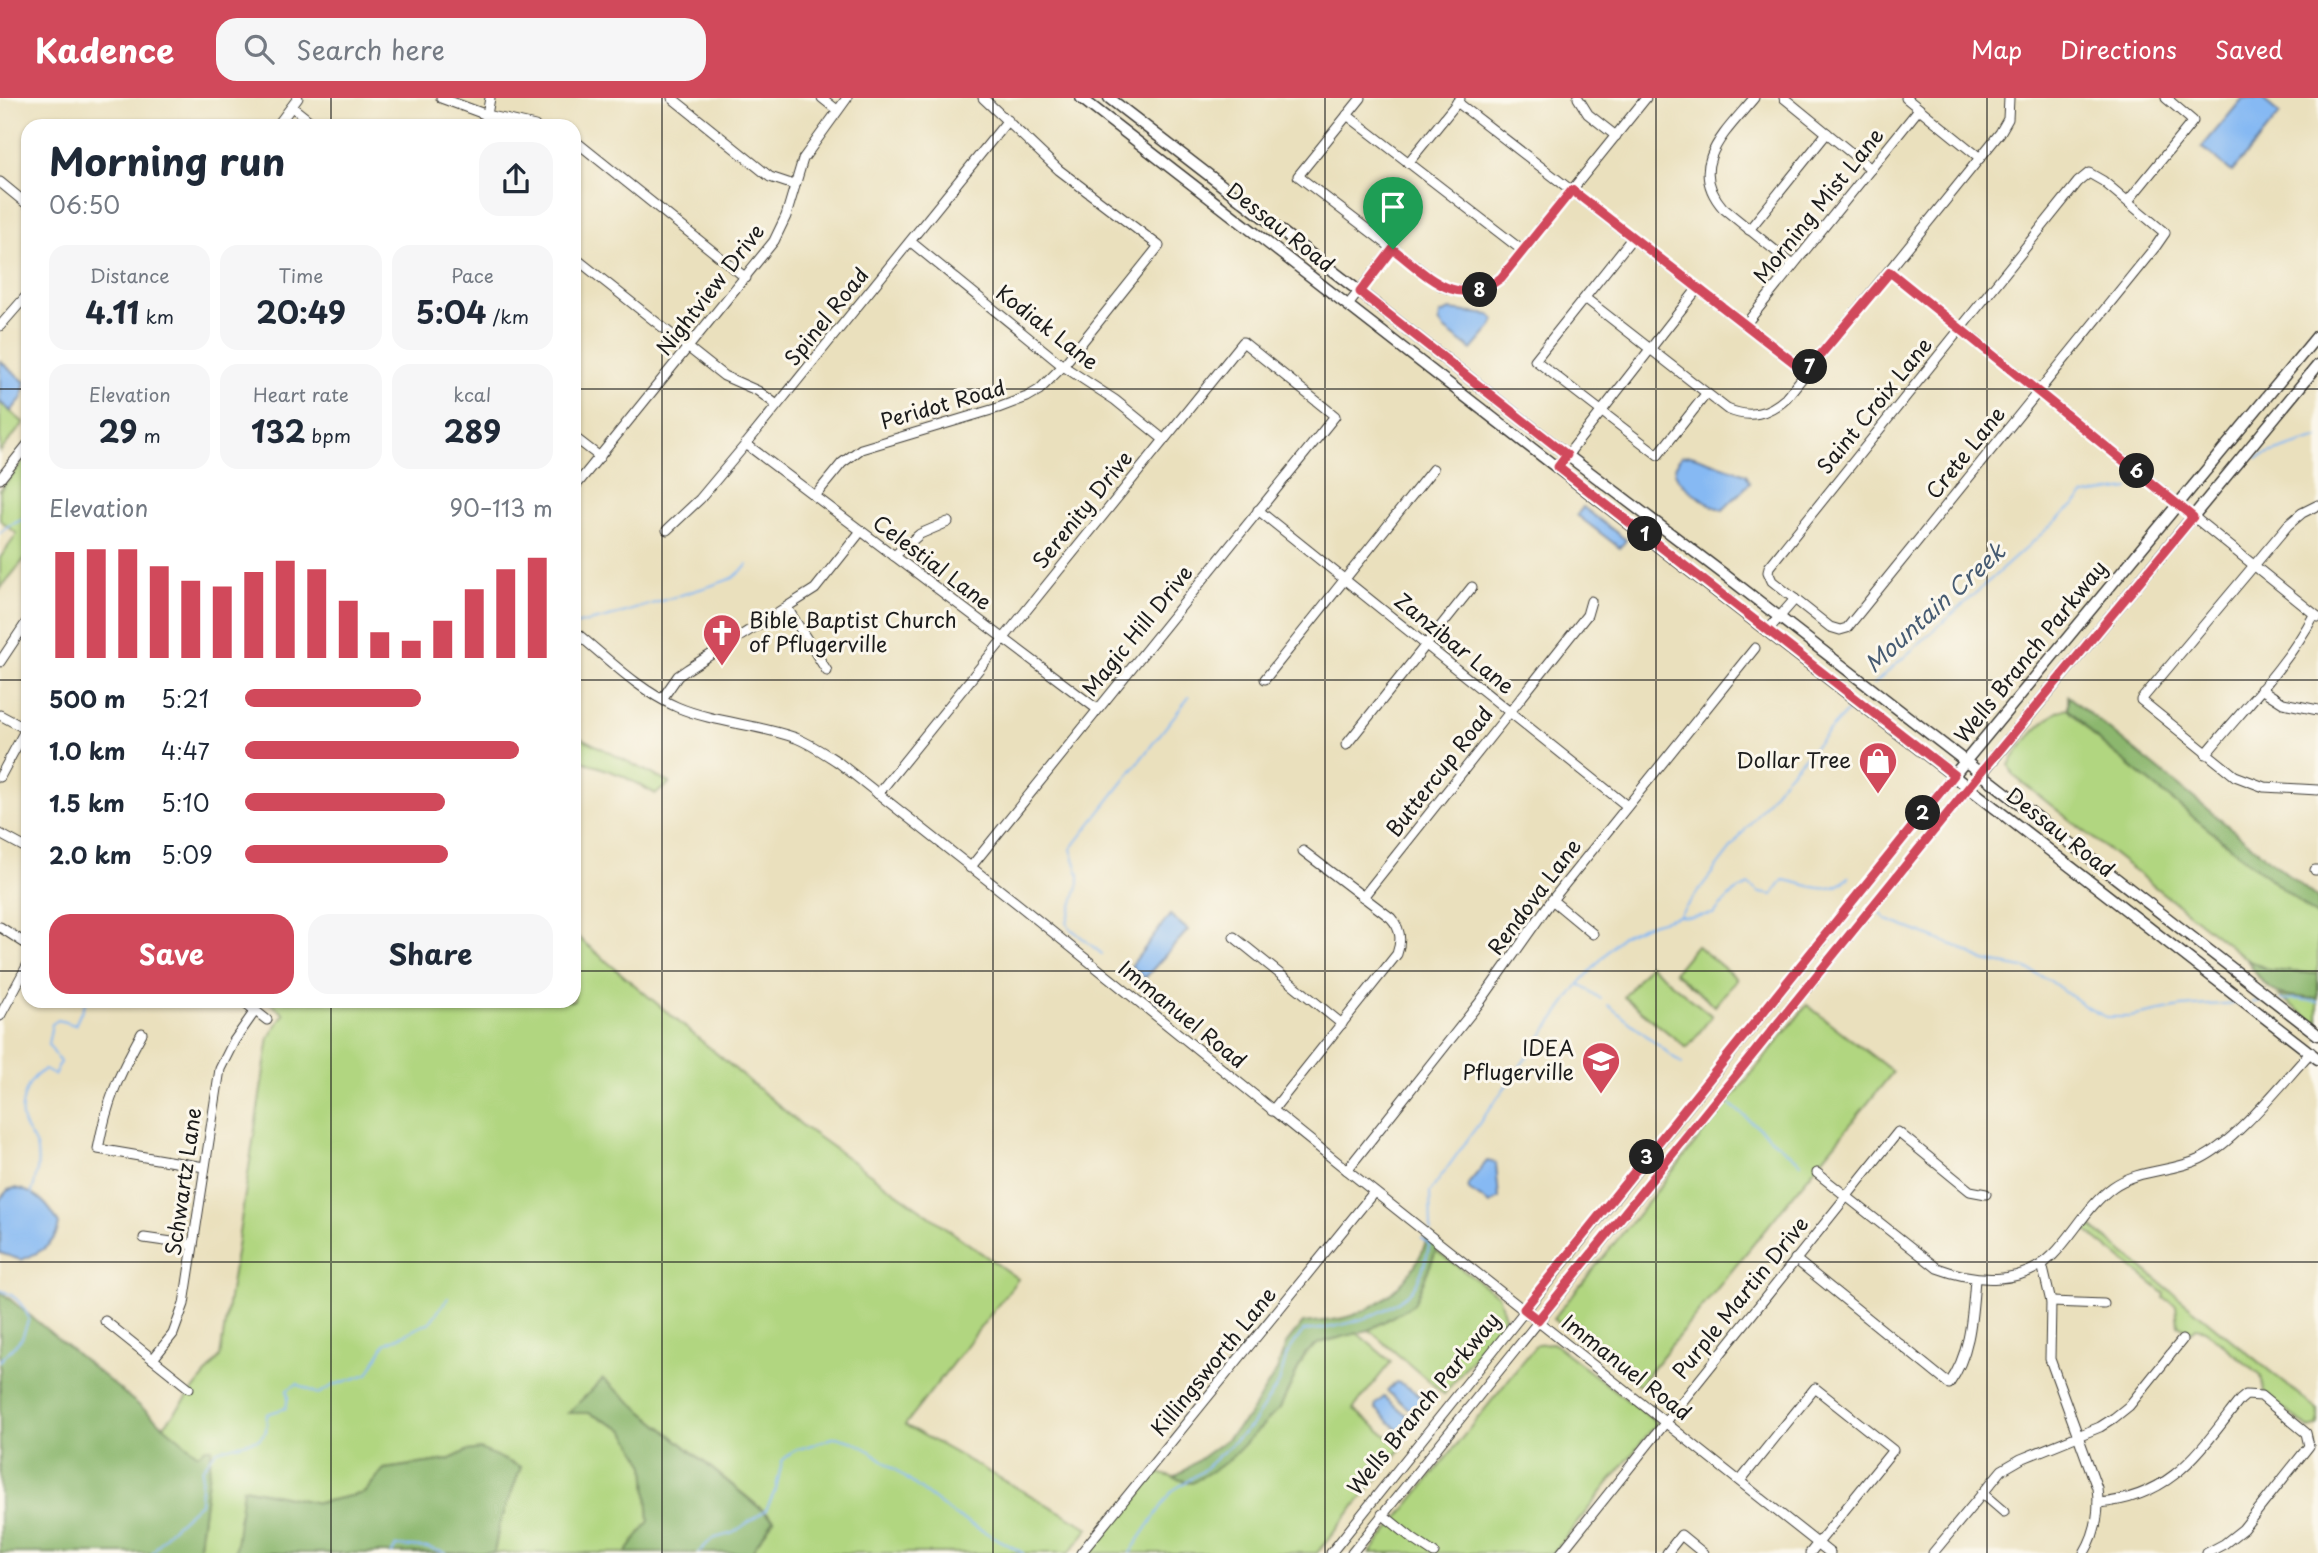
<!DOCTYPE html>
<meta charset="utf-8">
<style>
:root{--surface:#fff;--page:#f6f6f7;--text:#1f2937;--muted:#747a83;--accent:#d1495b}
body{margin:0;font-family:"Playpen Sans",sans-serif;background:var(--page);color:var(--text);height:100vh;display:flex;flex-direction:column;font-size:26px;white-space:nowrap}
*{box-sizing:border-box;margin:0}
p{font-size:23px;color:var(--muted)}
.icon{flex:none;width:38px;height:38px;fill:none;stroke:currentColor;stroke-width:2;stroke-linecap:round;stroke-linejoin:round}
.map{position:relative;flex:1;overflow:hidden}
.panel{position:absolute;left:21px;top:21px;width:560px;height:889px;display:flex;flex-direction:column;background:var(--surface);border-radius:21px;box-shadow:0 2px 5px #0004}
.panel>*{flex:none}
.pin{position:absolute;display:grid;place-items:center;width:60px;height:60px;color:#fff;margin:-72px -30px;border-radius:50% 50% 50% 0;rotate:-45deg;box-shadow:0 0 7px #0007}
.pin .icon{rotate:45deg}
.km{position:absolute;width:35px;height:35px;margin:-18px;border-radius:50%;background:#222;color:#fff;font-size:19px;line-height:35px;text-align:center}
.round{display:grid;place-items:center;flex:none;width:74px;height:74px;border-radius:21px;background:var(--page)}
.summary{display:flex;align-items:center;justify-content:space-between;height:119px;padding:0 28px}
h1{font-size:38px;font-weight:700;line-height:52px}
.stats{display:grid;grid-template-columns:repeat(3,1fr);gap:10px;height:119px;padding:7px 28px}
.stats div{display:grid;align-content:center;border-radius:18px;background:var(--page);text-align:center}
.stats b{font-size:30px;font-weight:700}
.stats small{font-size:19px;font-weight:400}
.stats p{font-size:19px}
.chart{height:196px;padding:14px 28px}
.chart p{display:flex;justify-content:space-between}
.chart svg{width:100%;height:126px;margin-top:7px;stroke:var(--accent);stroke-width:6}
.action{display:flex;gap:14px;margin-top:auto;padding:14px 28px}
.action a{flex:1;height:80px;border-radius:21px;background:var(--accent);color:#fff;font-size:28px;font-weight:700;line-height:80px;text-align:center}
.action a+a{background:var(--page);color:var(--text)}
ul{padding:0 28px;list-style:none;font-size:23px}
li{display:grid;grid-template-columns:112px 84px 1fr;align-items:center;height:52px}
li i{height:18px;border-radius:9px;background:var(--accent)}
header{display:flex;align-items:center;gap:42px;box-sizing:border-box;height:98px;padding:0 35px;background:var(--accent);color:#fff}
header strong{font-size:33px}
nav{display:flex;gap:38px;margin-inline-start:auto;font-size:24px}
.search{width:490px;height:63px;background:var(--page);display:flex;align-items:center;gap:18px;box-sizing:border-box;padding:0 24px;border-radius:21px;color:var(--muted);font-size:26px}
.map>svg:first-child{display:block}
.green{fill:#b1d680;stroke:#66794e;stroke-width:2}
.forest{fill:#8cb76e;stroke:#546a45;stroke-width:2}
.water{fill:#86b9f3;stroke:#516a88;stroke-width:2}
.lines{fill:none;stroke-linecap:round;stroke-linejoin:round}
.stream{stroke:#86b9f3;stroke-width:2}
.minor-casing{stroke:#3b3934;stroke-width:11}
.major-casing{stroke:#3b3934;stroke-width:13}
.minor{stroke:#fff;stroke-width:9}
.major{stroke:#fff;stroke-width:10}
.route-casing{stroke:#fff;stroke-width:14}
.route{stroke:#d1495b;stroke-width:9}
.grid{fill:none;stroke:#1c1c1c;stroke-width:2;stroke-opacity:0.55}
.labels{text-anchor:middle;stroke-width:6;stroke-linejoin:round;paint-order:stroke}
.street-label{font-size:21px;fill:#1c1c1c;stroke:#fbf7ec}
.poi-label{font-size:21px;fill:#1c1c1c;stroke:#fbf7ec;text-anchor:end}
.water-label{font-size:23px;font-style:italic;fill:#465b72;stroke:#fbf7ec}
</style>
<header>
<strong>Kadence</strong>
<div class="search"><svg class="icon" aria-label="search" viewBox="0 0 24 24"><circle cx="10" cy="10" r="6"/><path d="M15 15l6 6"/></svg>Search here</div>
<nav><a>Map</a><a>Directions</a><a>Saved</a></nav>
</header>
<div class="map">
<svg width="2318" height="1455" viewBox="0 0 2318 1455">
<rect width="100%" height="100%" fill="#fbf7ec"/>
<filter id="ink" filterUnits="userSpaceOnUse"><feTurbulence type="fractalNoise" baseFrequency=".0143" numOctaves="2"/><feDisplacementMap in="SourceGraphic" scale="14" xChannelSelector="R" yChannelSelector="G"/><feConvolveMatrix kernelMatrix="1 2 1 2 8 2 1 2 1" color-interpolation-filters="sRGB"/></filter>
<filter id="wash" filterUnits="userSpaceOnUse"><feTurbulence type="fractalNoise" baseFrequency=".00686" numOctaves="4" result="noise"/><feDisplacementMap in="SourceGraphic" scale="28" xChannelSelector="R" yChannelSelector="G"/><feGaussianBlur stdDeviation="1.57" result="paint"/><feColorMatrix in="noise" values="0 0 0 0 0 0 0 0 0 0 0 0 0 0 0 0 0 1.4 0 .05"/><feComposite in="paint" operator="in"/></filter>
<g filter="url(#wash)">
<rect width="100%" height="100%" fill="#eae0bd"/>
<g class="green">
<polygon points="0,305 24,325 0,354"/>
<polygon points="28,358 28,457 0,491 0,460 17,436 0,422 0,392"/>
<path d="M2068,610L2101,645L2318,819V876L2269,872L2249,863L2014,678L2009,667C2019,649 2049,613 2068,610Z"/>
<polygon points="574,636 575,637 670,685 656,696 621,677 574,660"/>
<polygon points="574,836 804,1029 1018,1181 905,1327 1089,1430 1069,1455 753,1455 754,1450 774,1421 603,1281 569,1315 589,1315 624,1332 645,1367 649,1423 626,1455 494,1455 499,1428 521,1369 467,1353 448,1362 384,1371 364,1395 318,1405 244,1390 236,1455 198,1455 212,1351 198,1357 163,1329 220,1259 269,939 284,916 268,903 574,903"/>
<polygon points="1696,847 1737,881 1715,908 1674,874"/>
<polygon points="1649,867 1712,918 1687,950 1624,899"/>
<polygon points="2279,898 2318,901 2318,927"/>
<polygon points="1807,907 1893,974 1639,1287 1553,1221"/>
<polygon points="2087,1125 2318,1312 2318,1327 2309,1331 2264,1294 2261,1278 2205,1232 2196,1230 2192,1234 2178,1227 2176,1207 2164,1200 2165,1196 2084,1131"/>
<polygon points="1436,1153 1498,1197 1505,1219 1444,1296 1369,1232 1414,1206"/>
<polygon points="1357,1235 1391,1264 1353,1311 1402,1350 1317,1455 1089,1455 1158,1375 1192,1385 1280,1310 1305,1256 1319,1245"/>
<polygon points="1553,1245 1657,1325 1553,1455 1370,1455 1537,1246"/>
</g>
<g class="forest">
<polygon points="2068,598 2318,801 2318,819 2101,645 2068,610"/>
<path d="M2247,862L2269,872L2318,876V901C2276,897 2270,899 2247,862Z"/>
<path d="M1427,1140L1437,1148L1436,1153L1414,1206L1369,1232L1319,1245L1305,1256L1280,1310L1228,1363L1192,1385L1174,1380L1227,1341L1248,1319L1277,1272L1286,1246L1303,1225C1317,1223 1334,1223 1347,1219C1384,1209 1417,1176 1427,1140Z"/>
<polygon points="0,1193 198,1356 205,1350 212,1350 198,1455 0,1455"/>
<polygon points="603,1281 774,1422 754,1450 753,1455 626,1455 649,1423 645,1367 624,1332 589,1315 568,1315"/>
<polygon points="480,1351 521,1369 499,1428 494,1455 235,1455 243,1390 318,1405 364,1395 384,1371 448,1362 467,1353"/>
</g>
<g class="water">
<polygon points="2243,0 2261,0 2280,16 2232,74 2202,49"/>
<polygon points="1450,212 1490,217 1495,222 1491,230 1472,252 1444,231 1439,224 1440,216"/>
<polygon points="0,263 25,284 22,300 11,313 0,304"/>
<path d="M1691,357L1746,376L1750,385L1723,412C1711,409 1677,386 1675,374C1674,368 1678,364 1681,358Z"/>
<polygon points="1583,409 1626,442 1620,450 1577,417"/>
<polygon points="1170,817 1188,832 1145,880 1131,868"/>
<polygon points="1487,1063 1496,1065 1499,1100 1490,1106 1469,1092 1468,1086"/>
<path d="M15,1090C37,1094 49,1107 59,1126C56,1147 39,1155 21,1162L0,1155V1101L8,1092Z"/>
<path d="M1396,1284C1407,1287 1419,1296 1426,1305L1421,1317L1415,1316L1387,1293Z"/>
<polygon points="1384,1299 1409,1319 1411,1329 1405,1334 1400,1334 1375,1310 1376,1306"/>
</g>
<g class="lines">
<g class="stream">
<polyline points="2257,360 2318,340"/>
<polyline points="0,435 8,428 28,419"/>
<polyline points="574,527 606,520 710,488 733,480 748,467"/>
<polyline points="1874,586 2085,397 2129,391"/>
<polyline points="1881,815 1887,822 1958,849 1984,863 2024,870 2049,882 2086,909 2106,919 2130,919 2181,909 2237,905"/>
<polyline points="1679,818 1785,680 1855,605"/>
<polyline points="1102,856 1069,829 1067,824 1079,785 1079,776 1071,751 1189,599"/>
<polyline points="1127,876 1146,887 1158,904 1154,909"/>
<polyline points="1579,886 1601,901"/>
<polyline points="2281,902 2297,901 2318,904"/>
<polyline points="2253,904 2265,903"/>
<polyline points="1608,907 1682,966"/>
<polyline points="1725,1002 1801,1065"/>
<path d="M31,1097C36,1083 39,1067 37,1053C36,1044 29,1037 25,1029C16,1011 27,979 45,972L54,977L60,964L48,946L52,926L58,922L75,927L86,903"/>
<path d="M1431,1133L1430,1094L1579,886L1622,838L1644,828L1679,818L1691,819L1713,816L1734,794L1749,787L1760,795L1773,797L1783,782C1809,785 1829,801 1849,779"/>
<polyline points="1422,1140 1429,1146"/>
<path d="M0,1192C16,1197 23,1207 29,1220L22,1240L0,1263"/>
<polyline points="152,1455 169,1433 200,1405 202,1371 217,1352 259,1341 266,1333 267,1316 286,1310 288,1299 287,1292 297,1286 318,1296 334,1287 368,1276 385,1246 430,1224 448,1200"/>
<polyline points="392,1455 396,1448 428,1450 446,1455"/>
<polyline points="698,1455 712,1441 733,1435 766,1412 776,1391 782,1363 793,1353 836,1339 854,1344 872,1354 954,1417 1023,1455"/>
<path d="M1130,1455L1172,1393L1201,1374L1251,1328L1279,1285L1287,1256L1303,1233C1339,1230 1378,1220 1407,1197C1420,1187 1428,1157 1430,1142"/>
</g>
</g>
</g>
<g filter="url(#ink)">
<g class="lines">
<g class="minor-casing">
<g id="minor">
<polyline points="441,0 487,17 535,28"/>
<polyline points="672,0 770,79 794,87"/>
<polyline points="822,0 837,12"/>
<path d="M1361,0L1298,78L1440,187C1462,198 1482,195 1501,180L1646,0"/>
<polyline points="1578,0 1588,16 1616,38"/>
<path d="M1754,0C1726,34 1686,67 1723,110L1793,167"/>
<polyline points="1784,0 1871,71"/>
<polyline points="1906,0 1980,60"/>
<polyline points="1457,4 1806,274"/>
<polyline points="292,9 316,28"/>
<polyline points="1347,17 1523,153"/>
<polyline points="277,28 298,0"/>
<polyline points="485,28 490,0"/>
<polyline points="574,42 746,180"/>
<polyline points="1408,65 1460,1"/>
<polygon points="2089,75 2103,83 2165,135 2156,148 1847,530 1840,532 1830,529 1772,483 1768,474 1769,469 2078,84"/>
<polyline points="0,84 28,107"/>
<polyline points="2128,103 2193,23 2166,0"/>
<polyline points="1749,132 1827,35"/>
<polyline points="1633,139 1535,262 1658,357 1706,296"/>
<polyline points="911,144 1063,268 1115,302 1163,341"/>
<polyline points="574,159 724,278 758,293 777,307"/>
<polyline points="1890,174 2318,519"/>
<path d="M1585,200L1727,311C1750,321 1768,316 1786,300L2000,35L2008,21L2009,0"/>
<polyline points="1348,207 1393,151"/>
<polyline points="1745,227 1919,11"/>
<polyline points="0,228 28,196"/>
<polyline points="574,339 600,359"/>
<polyline points="746,346 1097,611"/>
<polyline points="1558,369 1698,190"/>
<polyline points="0,381 28,346"/>
<polyline points="574,390 774,143 786,118 803,61 847,0"/>
<polyline points="815,398 842,365 861,351 998,310 1027,299 1039,292 1063,268 1159,148 1059,72 983,0"/>
<polyline points="2318,407 2302,415 2288,427 2141,602 2235,678 2264,689 2318,692"/>
<polyline points="1258,412 1627,708"/>
<polyline points="667,432 700,401 746,346 1008,22"/>
<polyline points="894,458 920,436 948,424"/>
<polyline points="787,510 827,573"/>
<polyline points="1768,532 1795,501"/>
<path d="M574,533C606,559 638,592 677,609C715,625 758,626 796,640C811,646 824,655 838,664L1019,807L1347,1072L1830,1455"/>
<polyline points="0,564 28,522"/>
<polyline points="1265,581 1433,371"/>
<polyline points="2261,591 2283,605 2318,612"/>
<polyline points="662,601 678,578 688,571 815,491 861,433"/>
<polyline points="0,617 26,631"/>
<polyline points="1346,647 1472,489"/>
<path d="M2206,656C2243,611 2287,568 2314,517"/>
<polyline points="0,679 28,627"/>
<polyline points="878,696 1243,244 1335,318 970,770"/>
<polyline points="0,736 28,751"/>
<polyline points="2315,772 2318,772"/>
<polyline points="1363,799 1587,517 1591,503"/>
<polyline points="1552,802 1593,836"/>
<polyline points="0,829 28,847"/>
<polyline points="1234,839 1342,926"/>
<polyline points="243,903 267,922"/>
<polyline points="0,918 28,866"/>
<path d="M142,935C118,978 107,1003 98,1051L204,1069"/>
<path d="M1272,1013L1397,856C1402,842 1401,831 1391,820L1303,753"/>
<polyline points="1347,1072 1480,904 1552,802 1755,550"/>
<path d="M1817,1075L1937,1170C1974,1184 2022,1188 2053,1157C2074,1136 2088,1107 2113,1089C2138,1071 2173,1074 2200,1061C2236,1044 2282,985 2311,954"/>
<polyline points="144,1140 193,1147"/>
<path d="M1795,1161L1949,1286C1971,1255 1972,1218 1975,1181"/>
<path d="M2042,1166L2051,1204L2050,1261L2097,1390C2100,1413 2096,1435 2084,1455"/>
<polyline points="2051,1204 2104,1206"/>
<polyline points="105,1223 189,1290"/>
<polyline points="153,1261 173,1236 184,1206 220,971 234,943 255,913"/>
<polyline points="1740,1383 1815,1290 1893,1352 1810,1455"/>
<polyline points="1982,1395 2004,1414"/>
<path d="M2098,1405C2172,1399 2198,1355 2240,1302L2246,1297L2261,1298L2306,1335L2309,1348L2243,1431L2224,1446L2207,1455"/>
<polyline points="1382,1416 1413,1441 1434,1455"/>
<polyline points="1081,1455 1374,1094"/>
<polyline points="1331,1455 1954,677"/>
<polyline points="1352,1455 1969,689"/>
<polyline points="1561,1455 1898,1034 1970,1093 1986,1096"/>
<polyline points="1667,1455 1681,1437 1703,1455"/>
<polyline points="1933,1455 2002,1372 2021,1361 2100,1329 2114,1320 2129,1308 2182,1242"/>
</g>
</g>
<g class="major-casing">
<g id="major">
<polyline points="1081,0 2318,961"/>
<polyline points="1109,0 1360,194 1567,357 1725,477 2318,937"/>
<polyline points="1954,677 2318,237"/>
<polyline points="1978,679 2318,267"/>
</g>
</g>
<use href="#minor" class="minor"/>
<use href="#major" class="major"/>
</g>
</g>
<g class="lines" filter="url(#ink)">
<g class="route-casing">
<path id="route" d="M1572,92L1806,274L1890,174L2193,419L1969,689L1538,1222L1524,1211L1954,677L1558,369L1567,357L1360,194L1393,151C1427,177 1458,214 1501,180Z"/>
</g>
<use href="#route" class="route"/>
</g>
<path class="grid" d="M331,0V28M662,0V1455M993,0V1455M1325,0V1455M1656,0V1455M1987,0V1455M0,291H28M574,291H2318M0,582H28M574,582H2318M0,873H28M574,873H2318M331,903V1455M0,1164H2318"/>
<defs>
<g id="church-pin" transform="scale(2.0125)"><path d="M0 17L-7.5 6A9.5 9.5 0 1 1 7.5 6Z" fill="#d1495b" stroke="#fbf7ec"/><path d="M-1.2-6h2.4v3.5h3.3v2.4h-3.3V6h-2.4V-.1h-3.3v-2.4h3.3Z" fill="#fff"/></g>
<g id="shop-pin" transform="scale(2.0125)"><path d="M0 17L-7.5 6A9.5 9.5 0 1 1 7.5 6Z" fill="#d1495b" stroke="#fbf7ec"/><path d="M-5-2.5h2.3a2.7 3.5 0 0 1 5.4 0H5L5.5 6h-11ZM-1.5-2.5h3a1.5 2.3 0 0 0-3 0Z" fill="#fff"/></g>
<g id="school-pin" transform="scale(2.0125)"><path d="M0 17L-7.5 6A9.5 9.5 0 1 1 7.5 6Z" fill="#d1495b" stroke="#fbf7ec"/><path d="M0-5L7-2L0 1L-7-2ZM-4 1L0 2.5L4 1V4Q0 6-4 4Z" fill="#fff"/></g>
</defs>
<g fill-rule="evenodd">
<use href="#church-pin" x="722" y="535"/>
<use href="#shop-pin" x="1878" y="663"/>
<use href="#school-pin" x="1601" y="963"/>
</g>
<g class="labels">
<g class="street-label">
<text transform="translate(1819 108) rotate(-51)" y="7">Morning Mist Lane</text>
<text transform="translate(1280 130) rotate(38)" y="7">Dessau Road</text>
<text transform="translate(711 192) rotate(-52)" y="7">Nightview Drive</text>
<text transform="translate(827 219) rotate(-51)" y="7">Spinel Road</text>
<text transform="translate(1047 230) rotate(38)" y="7">Kodiak Lane</text>
<text transform="translate(943 307) rotate(-16)" y="7">Peridot Road</text>
<text transform="translate(1875 308) rotate(-51)" y="7">Saint Croix Lane</text>
<text transform="translate(1966 355) rotate(-51)" y="7">Crete Lane</text>
<text transform="translate(1083 412) rotate(-51)" y="7">Serenity Drive</text>
<text transform="translate(932 465) rotate(37)" y="7">Celestial Lane</text>
<text transform="translate(1138 533) rotate(-51)" y="7">Magic Hill Drive</text>
<text transform="translate(1454 546) rotate(39)" y="7">Zanzibar Lane</text>
<text transform="translate(2031 554) rotate(-51)" y="7">Wells Branch Parkway</text>
<text transform="translate(1440 674) rotate(-52)" y="7">Buttercup Road</text>
<text transform="translate(2060 735) rotate(38)" y="7">Dessau Road</text>
<text transform="translate(1535 799) rotate(-53)" y="7">Rendova Lane</text>
<text transform="translate(1182 917) rotate(39)" y="7">Immanuel Road</text>
<text transform="translate(184 1084) rotate(-82)" y="7">Schwartz Lane</text>
<text transform="translate(1741 1200) rotate(-51)" y="7">Purple Martin Drive</text>
<text transform="translate(1214 1264) rotate(-51)" y="7">Killingsworth Lane</text>
<text transform="translate(1626 1270) rotate(38)" y="7">Immanuel Road</text>
<text transform="translate(1424 1306) rotate(-51)" y="7">Wells Branch Parkway</text>
</g>
<g class="poi-label">
<text x="749" y="530" text-anchor="start">Bible Baptist Church<tspan x="749" dy="24">of Pflugerville</tspan></text>
<text x="1851" y="670">Dollar Tree</text>
<text x="1574" y="958">IDEA<tspan x="1574" dy="24">Pflugerville</tspan></text>
</g>
<g class="water-label">
<text transform="translate(1935 510) rotate(-42)" y="8">Mountain Creek</text>
</g>
</g>
</svg>
<div class="pin" style="left:1393px;top:151px;background:#1e9e55"><svg class="icon" aria-label="arrive" viewBox="0 0 24 24"><path d="M6 21V4h12l-3 4 3 4H6"/></svg></div>
<b class="km" style="left:1645px;top:436px">1</b>
<b class="km" style="left:1923px;top:715px">2</b>
<b class="km" style="left:1647px;top:1059px">3</b>
<b class="km" style="left:2137px;top:373px">6</b>
<b class="km" style="left:1810px;top:269px">7</b>
<b class="km" style="left:1480px;top:192px">8</b>
<section class="panel">
<div class="summary"><div><h1>Morning run</h1><p>06:50</p></div><a class="round"><svg class="icon" aria-label="share" viewBox="0 0 24 24"><path d="M12 15V3M7 8l5-5 5 5M5 13v7h14v-7"/></svg></a></div>
<div class="stats">
<div><p>Distance</p><b>4.11<small> km</small></b></div>
<div><p>Time</p><b>20:49</b></div>
<div><p>Pace</p><b>5:04<small> /km</small></b></div>
</div>
<div class="stats">
<div><p>Elevation</p><b>29<small> m</small></b></div>
<div><p>Heart rate</p><b>132<small> bpm</small></b></div>
<div><p>kcal</p><b>289</b></div>
</div>
<div class="chart"><p><span>Elevation</span>90–113 m</p>
<svg viewBox="0 0 160 44" preserveAspectRatio="none"><path d="M5 44V7M15 44V6M25 44V6M35 44V12M45 44V17M55 44V19M65 44V14M75 44V10M85 44V13M95 44V24M105 44V35M115 44V38M125 44V31M135 44V20M145 44V13M155 44V9"/></svg>
</div>
<ul>
<li><b>500 m</b>5:21<i style="width:57%"></i></li>
<li><b>1.0 km</b>4:47<i style="width:89%"></i></li>
<li><b>1.5 km</b>5:10<i style="width:65%"></i></li>
<li><b>2.0 km</b>5:09<i style="width:66%"></i></li>
</ul>
<div class="action"><a>Save</a><a>Share</a></div>
</section>
</div>
